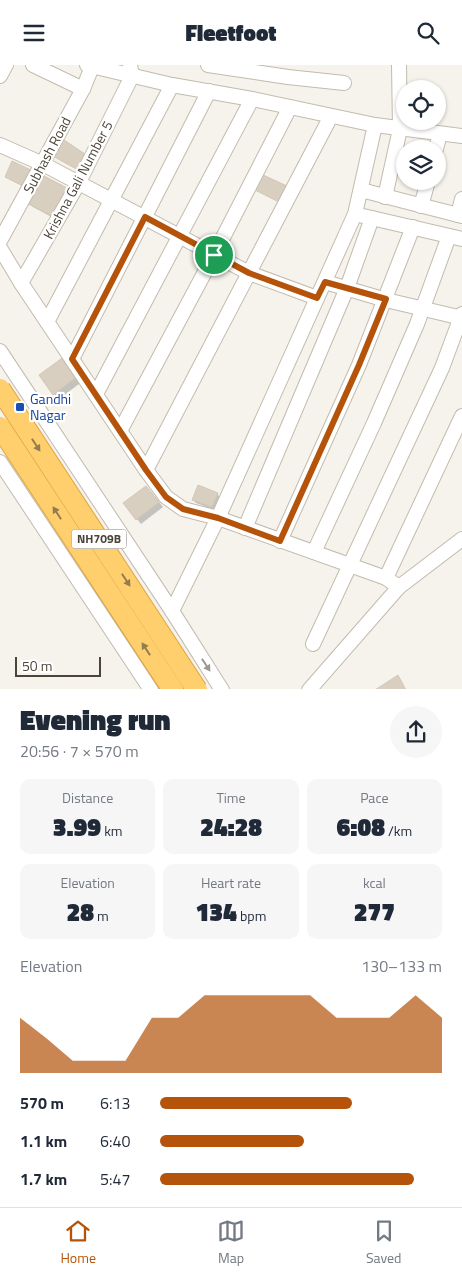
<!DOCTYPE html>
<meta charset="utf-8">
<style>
:root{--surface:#fff;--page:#f6f6f7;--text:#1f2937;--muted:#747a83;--line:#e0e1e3;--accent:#b45309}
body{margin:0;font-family:"Titillium Web",sans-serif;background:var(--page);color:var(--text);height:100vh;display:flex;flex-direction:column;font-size:19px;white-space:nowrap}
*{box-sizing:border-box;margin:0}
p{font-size:16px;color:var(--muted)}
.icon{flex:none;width:28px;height:28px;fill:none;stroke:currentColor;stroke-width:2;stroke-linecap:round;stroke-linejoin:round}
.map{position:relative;height:624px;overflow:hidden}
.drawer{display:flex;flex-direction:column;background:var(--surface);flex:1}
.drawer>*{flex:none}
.buttons{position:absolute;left:396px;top:15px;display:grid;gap:10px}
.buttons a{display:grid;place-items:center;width:50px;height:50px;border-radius:50%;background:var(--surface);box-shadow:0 1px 4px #0004;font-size:25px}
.scale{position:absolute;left:15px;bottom:12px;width:86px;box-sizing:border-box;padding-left:5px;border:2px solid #4b4439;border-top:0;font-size:14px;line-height:18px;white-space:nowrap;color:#4b4439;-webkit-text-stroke:4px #fff;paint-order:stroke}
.pin{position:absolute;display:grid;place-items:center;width:42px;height:42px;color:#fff;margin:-21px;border:2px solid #fff;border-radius:50%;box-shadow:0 1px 5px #0007}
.round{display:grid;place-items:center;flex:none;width:52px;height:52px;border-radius:26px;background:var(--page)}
.headline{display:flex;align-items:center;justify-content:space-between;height:85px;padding:0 20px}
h1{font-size:28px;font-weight:800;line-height:38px}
.metrics{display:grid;grid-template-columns:repeat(3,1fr);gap:8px;height:85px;padding:5px 20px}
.metrics div{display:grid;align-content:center;border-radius:10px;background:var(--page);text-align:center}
.metrics b{font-size:25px;font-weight:800}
.metrics small{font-size:14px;font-weight:400}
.metrics p{font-size:14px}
.chart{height:140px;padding:10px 20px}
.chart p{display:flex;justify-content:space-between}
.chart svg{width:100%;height:90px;margin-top:5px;fill:var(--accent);opacity:.7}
ul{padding:0 20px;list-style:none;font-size:16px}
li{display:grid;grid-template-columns:80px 60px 1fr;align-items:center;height:38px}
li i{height:12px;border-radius:6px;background:var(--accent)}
header{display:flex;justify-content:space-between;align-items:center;height:65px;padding:0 20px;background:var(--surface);font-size:22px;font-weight:800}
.tabs{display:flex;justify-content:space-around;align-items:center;height:70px;border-top:1px solid var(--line);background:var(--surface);font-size:14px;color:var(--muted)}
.tabs a{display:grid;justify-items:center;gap:2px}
.tabs .active{color:var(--accent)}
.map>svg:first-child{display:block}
.shadow{fill:#0003}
.building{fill:#d8cfc1;stroke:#d3c7b4}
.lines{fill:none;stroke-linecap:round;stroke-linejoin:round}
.minor-casing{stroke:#c2bbae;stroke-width:16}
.minor{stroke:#fff;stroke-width:14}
.highway-bridge-casing{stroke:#e0a43c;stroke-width:22;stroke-linecap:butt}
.highway-bridge{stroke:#ffcf6e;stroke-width:20}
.oneway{fill:#937c4e}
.oneway2{fill:#9c9892}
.route-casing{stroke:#fff;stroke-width:10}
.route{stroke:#b45309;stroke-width:6}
.transit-dot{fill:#1a4fb4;stroke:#fff;stroke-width:2}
.labels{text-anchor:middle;stroke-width:4.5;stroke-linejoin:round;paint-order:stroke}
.shield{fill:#fff;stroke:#817c74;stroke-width:1}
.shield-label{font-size:12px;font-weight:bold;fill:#4b4439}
.street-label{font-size:14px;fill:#4b4439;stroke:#fff}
.transit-label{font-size:14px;fill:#164399;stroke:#fff;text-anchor:start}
</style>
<header><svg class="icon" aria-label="menu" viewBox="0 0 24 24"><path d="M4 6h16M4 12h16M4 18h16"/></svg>Fleetfoot<svg class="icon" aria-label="search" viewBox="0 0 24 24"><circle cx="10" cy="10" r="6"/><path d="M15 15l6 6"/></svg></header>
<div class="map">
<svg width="462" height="625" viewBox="0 0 462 625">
<rect width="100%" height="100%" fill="#f6f3ec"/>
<g class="shadow">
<polygon points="37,111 30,125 6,112"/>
<polygon points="42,111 59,156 33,142 28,138"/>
<polygon points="65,293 83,316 59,334 54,329"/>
<polygon points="151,427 163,442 141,459 137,454"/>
<polygon points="217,429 220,432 215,445 196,438 194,435"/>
</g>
<g class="building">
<polygon points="61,73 85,89 78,105 51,90"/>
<polygon points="12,96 35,107 27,123 5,112"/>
<polygon points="261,109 287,121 279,137 253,124"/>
<polygon points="42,110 69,124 54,152 27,138"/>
<polygon points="65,291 79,310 53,330 39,310"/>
<polygon points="198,420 218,428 212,442 192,435"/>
<polygon points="146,421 159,437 136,455 123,438"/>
<polygon points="398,610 406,625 375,625"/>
</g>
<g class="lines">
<g class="minor-casing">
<g id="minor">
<polyline points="33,0 83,24"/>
<polyline points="87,0 172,20 252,34 375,60 462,71"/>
<polyline points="208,0 288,12 344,18"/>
<polyline points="0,11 6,0"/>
<polyline points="0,80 43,99 249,208 317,233"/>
<polyline points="436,84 440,69"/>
<polyline points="361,125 462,151"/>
<polyline points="385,132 400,64 399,0"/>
<polyline points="421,141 428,116"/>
<polyline points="458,150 462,134"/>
<polyline points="363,151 462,174"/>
<polyline points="0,176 83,24 92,2"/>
<polyline points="0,183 21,218 146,405 166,432 183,444 218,453 386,513 399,522"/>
<polyline points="325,217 386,235 462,253"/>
<polyline points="21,218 78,119 132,11 130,0"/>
<polyline points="47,257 172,20"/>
<polyline points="0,286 172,546 222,625"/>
<polyline points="72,294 209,26"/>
<polyline points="96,329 252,34"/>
<polyline points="120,366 214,190 290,42"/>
<polyline points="0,397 151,625"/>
<polyline points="146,405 331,51"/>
<polyline points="245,463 347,223 372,153"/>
<polyline points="280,476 359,300 413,162"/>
<polyline points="314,487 374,358 417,259 449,171"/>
<polyline points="386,513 462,351"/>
<polyline points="172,546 218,453 355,149 375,60"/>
<polyline points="313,579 442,303 462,249"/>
<polyline points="309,625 399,522 462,474"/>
</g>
</g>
<use href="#minor" class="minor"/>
<g class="highway-bridge-casing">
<g id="highway-bridge">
<polyline points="0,324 197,625"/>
<polyline points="0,362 173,625"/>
</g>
</g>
<use href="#highway-bridge" class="highway-bridge"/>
</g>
<defs><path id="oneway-solid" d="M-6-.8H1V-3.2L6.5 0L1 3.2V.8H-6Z" transform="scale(1.25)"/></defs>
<g class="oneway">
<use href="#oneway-solid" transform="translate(36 380) rotate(57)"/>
<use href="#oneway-solid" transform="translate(57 448) rotate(-123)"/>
<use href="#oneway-solid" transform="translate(126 515) rotate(57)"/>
<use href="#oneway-solid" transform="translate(146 584) rotate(-123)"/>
</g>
<use class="oneway2" href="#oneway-solid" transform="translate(206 600) rotate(57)"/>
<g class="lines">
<g class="route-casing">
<polygon id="route" points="145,152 249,208 317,233 325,217 386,234 359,300 280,476 218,453 183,444 166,432 146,405 72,294"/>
</g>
<use href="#route" class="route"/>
</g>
<rect class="transit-dot" x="15" y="337" width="10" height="10" rx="2.5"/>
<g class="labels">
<rect class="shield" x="71.5" y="464.5" width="55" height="19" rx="4"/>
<g class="shield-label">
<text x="99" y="478">NH709B</text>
</g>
<g class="street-label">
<text transform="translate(47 90) rotate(-62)" y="5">Subhash Road</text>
<text transform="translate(78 115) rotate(-62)" y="5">Krishna Gali Number 5</text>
</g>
<g class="transit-label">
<text x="30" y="339">Gandhi<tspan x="30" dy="16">Nagar</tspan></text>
</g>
</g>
</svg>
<div class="buttons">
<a><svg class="icon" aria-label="locate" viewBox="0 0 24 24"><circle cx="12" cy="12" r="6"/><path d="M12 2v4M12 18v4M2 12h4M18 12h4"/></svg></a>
<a><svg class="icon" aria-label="layers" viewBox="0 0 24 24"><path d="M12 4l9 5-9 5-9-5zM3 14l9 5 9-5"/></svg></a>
</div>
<div class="scale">50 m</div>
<div class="pin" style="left:214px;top:190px;background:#1e9e55"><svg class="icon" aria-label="arrive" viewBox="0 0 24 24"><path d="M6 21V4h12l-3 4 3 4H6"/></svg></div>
</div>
<section class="drawer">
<div class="headline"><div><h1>Evening run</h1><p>20:56 · 7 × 570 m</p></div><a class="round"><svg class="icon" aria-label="share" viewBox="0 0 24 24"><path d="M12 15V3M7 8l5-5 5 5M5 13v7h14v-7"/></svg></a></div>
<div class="metrics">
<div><p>Distance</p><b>3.99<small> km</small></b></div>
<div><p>Time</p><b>24:28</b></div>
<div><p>Pace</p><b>6:08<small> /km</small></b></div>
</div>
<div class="metrics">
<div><p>Elevation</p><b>28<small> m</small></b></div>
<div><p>Heart rate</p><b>134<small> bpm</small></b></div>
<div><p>kcal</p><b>277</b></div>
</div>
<div class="chart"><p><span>Elevation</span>130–133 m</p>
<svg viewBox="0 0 160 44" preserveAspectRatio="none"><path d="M0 44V17L10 27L20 38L30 38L40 38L50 17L60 17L70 6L80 6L90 6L100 6L110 6L120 17L130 17L140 17L150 6L160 17V44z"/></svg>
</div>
<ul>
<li><b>570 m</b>6:13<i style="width:68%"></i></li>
<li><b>1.1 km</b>6:40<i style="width:51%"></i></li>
<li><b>1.7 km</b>5:47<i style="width:90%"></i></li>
</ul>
</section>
<nav class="tabs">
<a class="active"><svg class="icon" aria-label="home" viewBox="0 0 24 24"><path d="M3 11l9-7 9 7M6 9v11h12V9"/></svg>Home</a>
<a><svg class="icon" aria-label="map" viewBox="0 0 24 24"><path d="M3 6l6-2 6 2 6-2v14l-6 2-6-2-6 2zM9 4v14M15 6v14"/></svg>Map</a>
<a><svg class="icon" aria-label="saved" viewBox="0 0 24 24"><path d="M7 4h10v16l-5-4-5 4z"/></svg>Saved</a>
</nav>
